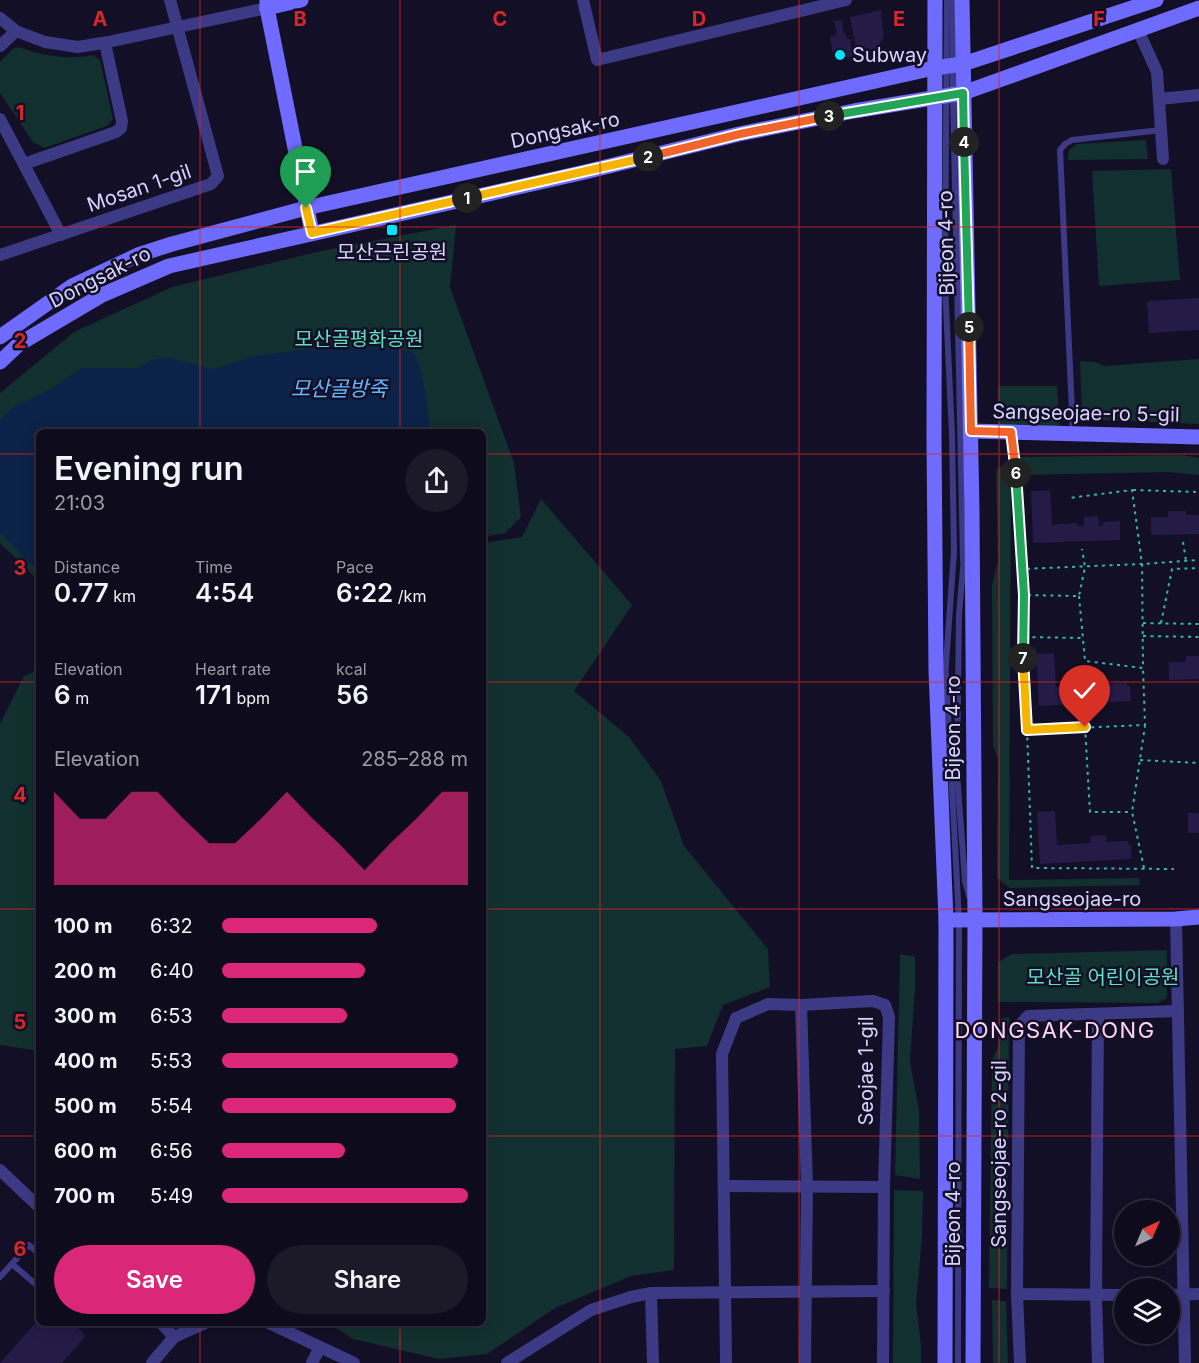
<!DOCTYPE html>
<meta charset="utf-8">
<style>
:root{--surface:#0e0b1c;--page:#1c1929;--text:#f1f3f6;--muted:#9b9ba3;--line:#2e2b3b;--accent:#db2777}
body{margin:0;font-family:Inter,"Noto Sans KR",sans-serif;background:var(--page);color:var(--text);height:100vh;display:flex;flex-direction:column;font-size:22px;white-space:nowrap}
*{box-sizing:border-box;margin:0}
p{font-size:20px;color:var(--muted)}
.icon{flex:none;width:33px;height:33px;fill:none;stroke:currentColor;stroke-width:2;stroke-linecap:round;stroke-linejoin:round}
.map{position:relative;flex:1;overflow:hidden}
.sheet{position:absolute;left:36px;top:429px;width:450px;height:897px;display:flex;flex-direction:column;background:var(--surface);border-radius:9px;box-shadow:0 3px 15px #0003,0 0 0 2px var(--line)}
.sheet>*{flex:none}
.needle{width:39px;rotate:44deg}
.controls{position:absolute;left:1114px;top:1200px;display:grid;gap:12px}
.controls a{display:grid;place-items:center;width:66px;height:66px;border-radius:50%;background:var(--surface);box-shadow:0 3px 15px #0003,0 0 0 2px var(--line);font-size:30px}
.pin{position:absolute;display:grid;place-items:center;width:51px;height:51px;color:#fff;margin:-62px -26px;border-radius:50% 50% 50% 0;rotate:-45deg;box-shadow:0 0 6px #0007}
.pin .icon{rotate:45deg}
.km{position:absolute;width:30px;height:30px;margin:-15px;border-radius:50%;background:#222;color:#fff;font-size:16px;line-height:30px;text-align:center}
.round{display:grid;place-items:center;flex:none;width:63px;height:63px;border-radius:32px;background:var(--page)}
.summary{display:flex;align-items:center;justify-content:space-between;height:102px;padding:0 18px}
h1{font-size:33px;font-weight:600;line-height:45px}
.figures{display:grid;grid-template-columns:repeat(3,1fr);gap:9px;height:102px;padding:6px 18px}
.figures div{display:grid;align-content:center}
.figures b{font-size:26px;font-weight:600}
.figures small{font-size:16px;font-weight:400}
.figures p{font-size:16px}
.chart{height:168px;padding:12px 18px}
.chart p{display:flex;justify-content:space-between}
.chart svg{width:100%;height:108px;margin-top:6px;fill:var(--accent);opacity:.7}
.action{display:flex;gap:12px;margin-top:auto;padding:12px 18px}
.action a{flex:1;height:69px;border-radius:36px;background:var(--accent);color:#fff;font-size:24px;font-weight:600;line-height:69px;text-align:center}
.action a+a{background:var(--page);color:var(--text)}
ul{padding:0 18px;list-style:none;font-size:20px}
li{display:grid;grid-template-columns:96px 72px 1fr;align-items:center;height:45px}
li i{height:15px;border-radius:8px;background:var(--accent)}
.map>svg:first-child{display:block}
.green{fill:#12302f}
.water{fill:#0c2248}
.building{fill:#241b47}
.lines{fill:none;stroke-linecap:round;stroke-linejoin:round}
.path{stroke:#2fb8b0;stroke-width:2;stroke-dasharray:3 4.5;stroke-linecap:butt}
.lane{stroke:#3d3a85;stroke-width:6}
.street{stroke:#3d3a85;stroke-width:12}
.secondary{stroke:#6f6bff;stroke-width:15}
.split-1-casing{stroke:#fff;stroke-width:12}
.split-2-casing{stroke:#fff;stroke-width:12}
.split-3-casing{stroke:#fff;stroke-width:12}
.split-4-casing{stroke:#fff;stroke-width:12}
.split-5-casing{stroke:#fff;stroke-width:12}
.split-6-casing{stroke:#fff;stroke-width:12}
.split-7-casing{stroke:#fff;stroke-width:12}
.split-8-casing{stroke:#fff;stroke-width:12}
.split-1{stroke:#f5b400;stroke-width:8}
.split-2{stroke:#f5b400;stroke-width:8}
.split-3{stroke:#f0652b;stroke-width:8}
.split-4{stroke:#22a559;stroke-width:8}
.split-5{stroke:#22a559;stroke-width:8}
.split-6{stroke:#f0652b;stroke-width:8}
.split-7{stroke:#22a559;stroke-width:8}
.split-8{stroke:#f5b400;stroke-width:8}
.grid{fill:none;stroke:#d62828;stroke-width:1.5;stroke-opacity:0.55}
.poi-dot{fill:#00e5ff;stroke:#130f26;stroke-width:2}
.labels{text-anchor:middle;stroke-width:5;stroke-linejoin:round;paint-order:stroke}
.poi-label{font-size:20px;fill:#d9d4ff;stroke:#130f26;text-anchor:start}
.street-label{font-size:20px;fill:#d9d4ff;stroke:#130f26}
.park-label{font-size:20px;fill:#5fe0c0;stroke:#130f26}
.water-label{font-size:21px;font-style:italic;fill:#62b6ff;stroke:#130f26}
.quarter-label{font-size:22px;letter-spacing:1.5px;fill:#ffd6f0;stroke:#130f26}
.grid-label{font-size:20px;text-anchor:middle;font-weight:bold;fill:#d62828;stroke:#130f26;stroke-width:5;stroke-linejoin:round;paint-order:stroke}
</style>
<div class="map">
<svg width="1199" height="1363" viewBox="0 0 1199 1363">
<rect width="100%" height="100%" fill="#130f26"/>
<g class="green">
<path d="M19,47C43,56 67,60 93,55L100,60L113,119L107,126L44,148L33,142L0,93V62L14,48Z"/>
<polygon points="1146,140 1148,159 1068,160 1069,150 1077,144"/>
<polygon points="1171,169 1180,280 1099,286 1092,171"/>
<polygon points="456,225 450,287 514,463 521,517 505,533 483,537 483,432 39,432 39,581 0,543 0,393 74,332 172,287 321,251"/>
<polygon points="1199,359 1199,424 1082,419 1080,361 1095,362 1104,366"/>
<polygon points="998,386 1057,386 1060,429 998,429"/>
<polygon points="1182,455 1199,458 1199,475 1168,472 1021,475 1020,457"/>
<polygon points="1008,461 1011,477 1009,880 1139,878 1140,885 1010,888 997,878 998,759 993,745 992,585 998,561 996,470"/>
<polygon points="541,499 632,605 574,691 629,737 661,781 684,846 768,949 770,987 723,1005 707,1046 675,1049 674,1270 631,1276 555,1308 487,1354 439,1359 353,1339 328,1323 483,1323 483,543 522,537"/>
<polygon points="39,669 39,1051 0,1045 0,724 24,676"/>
<polygon points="1167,950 1167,998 1158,1003 998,1002 998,962 1012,954"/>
<polygon points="900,954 915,957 915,988 910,1062 919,1111 920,1179 895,1175"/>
<polygon points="1009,1017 1007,1289 989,1288 992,1059 999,1046 999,1019"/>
<polygon points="894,1190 923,1191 922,1236 916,1304 921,1345 921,1363 893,1363"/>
<polygon points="992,1300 1006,1301 1008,1363 993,1363"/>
</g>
<path class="water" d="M331,346L394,349L397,347C403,349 411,350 415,355C423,367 430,417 429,432H39V572L0,533V420L15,406L51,389L82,368H137L155,359L170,358L213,369L255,356Z"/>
<g class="building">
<polygon points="881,10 884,37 873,55 858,58 850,17"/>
<polygon points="842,20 844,34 846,33 847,39 850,39 853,57 834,60 830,37 837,34 834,21"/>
<polygon points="1199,298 1199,330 1149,333 1147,301"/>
<polygon points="1050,490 1052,525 1077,523 1078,526 1084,526 1084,517 1098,516 1099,526 1103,526 1103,522 1120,521 1120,540 1033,543 1031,491"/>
<polygon points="1168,511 1186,511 1186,515 1199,515 1199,534 1151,535 1151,517 1168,517"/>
<polygon points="1054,653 1056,687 1090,685 1090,677 1105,677 1105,684 1127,683 1127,686 1130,686 1131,701 1039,706 1036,654"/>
<polygon points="1186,656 1199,656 1199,679 1169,680 1169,662 1186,662"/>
<polygon points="1055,811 1057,845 1091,843 1090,836 1106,835 1106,842 1128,841 1128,845 1131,844 1131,859 1040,864 1037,812"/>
<rect x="1188" y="813" width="11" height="20"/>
<polygon points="39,1319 39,1323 73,1323 86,1336 62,1363 0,1363"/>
</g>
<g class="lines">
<g class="path">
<polyline points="1013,447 1019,497 1022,569 1142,564 1132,490 1069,498"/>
<polyline points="1133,490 1199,492"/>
<polyline points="1183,542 1186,561"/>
<polyline points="1022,569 1024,595 1079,596 1085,567 1082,549"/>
<polyline points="1024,595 1022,637 1082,638"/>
<polyline points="1079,596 1085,661 1143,668 1142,564 1199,560"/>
<polyline points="1143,623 1199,624"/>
<polyline points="1161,623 1172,569 1199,568"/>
<polyline points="1143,636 1199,637"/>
<polyline points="1022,637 1027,730 1145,725 1143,669"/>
<polyline points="1085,727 1090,812 1131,812"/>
<polyline points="1027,730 1032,868 1174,869"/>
<polyline points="1140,760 1199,763"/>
<polyline points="1144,868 1132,812 1145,726"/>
</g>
<g class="lane">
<polyline points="953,0 953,95 963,560"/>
<polyline points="940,263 945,285 952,435 954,551 945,678"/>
<polyline points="945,272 947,0"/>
<polyline points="1073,433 1060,150 1065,144 1072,140 1161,130"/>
<polyline points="964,557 959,615 957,774 965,881 969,896"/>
<polyline points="946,675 959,920 958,1363"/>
<polyline points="12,1264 39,1287"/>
<polyline points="0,1277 29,1245 39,1254"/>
</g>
<g class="street">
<polyline points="583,0 597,60 846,0"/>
<polyline points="0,18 16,31 45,42 78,47 108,42 267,8"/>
<polyline points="1138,30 1157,72 1163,159"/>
<polyline points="0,46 16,31"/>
<polyline points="1160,99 1199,95"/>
<polyline points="0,119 61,235"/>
<polyline points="24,164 116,132 121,128 122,121 105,43"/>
<polyline points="0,255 211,184 218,176 170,0"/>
<polyline points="1176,919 1185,1363"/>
<polyline points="801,1005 807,1186 805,1363"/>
<polyline points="0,1170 39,1207"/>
<polyline points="724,1186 884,1187"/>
<polyline points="651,1293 653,1363"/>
<polyline points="1017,1294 1125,1295"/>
<polyline points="1170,1295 1199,1294"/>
<polyline points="161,1323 174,1337"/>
<polyline points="269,1323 354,1363"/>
<polyline points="152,1363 174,1337 205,1323"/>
<polyline points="312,1363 320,1347"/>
<polyline points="507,1363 591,1310 631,1297 651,1293 884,1291"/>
<polyline points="726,1363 722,1054 736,1018 768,1004 801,1005 873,1001 885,1005 889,1017 884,1187 883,1363"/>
<polyline points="1020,1363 1017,1294 1019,1026 1028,1016 1178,1011"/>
<polyline points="1098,1363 1096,1295 1098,1014"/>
</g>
<g class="secondary">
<polyline points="267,0 267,8 312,233"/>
<polyline points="935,0 934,437 936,671 946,920 945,1363"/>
<polyline points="962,0 972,512 975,920 973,1363"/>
<polyline points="267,8 301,0"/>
<polyline points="0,337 72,286 138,255 172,244 306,208 934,68 963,64 1156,0"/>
<polyline points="0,362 19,344 102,295 169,266 585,172 739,134 854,111 963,93 1199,8"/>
<polyline points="971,431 1199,437"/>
<polyline points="946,920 1176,919 1199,917"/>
</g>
</g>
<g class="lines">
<g class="split-1-casing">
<polyline id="split-1" points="306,208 312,233 467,198"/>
</g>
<g class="split-2-casing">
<polyline id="split-2" points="467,198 648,157"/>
</g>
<g class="split-3-casing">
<polyline id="split-3" points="648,157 740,134 829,116"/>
</g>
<g class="split-4-casing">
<polyline id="split-4" points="829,116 963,93 964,142"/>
</g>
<g class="split-5-casing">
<polyline id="split-5" points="964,142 969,327"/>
</g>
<g class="split-6-casing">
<polyline id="split-6" points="969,327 971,431 1011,432 1016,473"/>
</g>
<g class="split-7-casing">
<polyline id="split-7" points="1016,473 1024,595 1023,658"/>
</g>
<g class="split-8-casing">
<polyline id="split-8" points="1023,658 1027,730 1085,727"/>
</g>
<use href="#split-1" class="split-1"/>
<use href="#split-2" class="split-2"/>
<use href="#split-3" class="split-3"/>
<use href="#split-4" class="split-4"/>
<use href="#split-5" class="split-5"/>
<use href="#split-6" class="split-6"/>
<use href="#split-7" class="split-7"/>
<use href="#split-8" class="split-8"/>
</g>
<path class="grid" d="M200,0V432M400,0V432M600,0V1363M799,0V1363M999,0V1363M0,227H1199M0,454H39M483,454H1199M0,682H39M483,682H1199M0,909H39M483,909H1199M0,1136H39M483,1136H1199M200,1323V1363M400,1323V1363"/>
<g class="poi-dot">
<circle cx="840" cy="55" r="6"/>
<rect x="386" y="224" width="12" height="12" rx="3"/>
</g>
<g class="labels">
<g class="poi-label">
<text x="852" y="62">Subway</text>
<text x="392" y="259" text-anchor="middle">모산근린공원</text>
</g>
<g class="street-label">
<text transform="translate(565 130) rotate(-12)" y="7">Dongsak-ro</text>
<text transform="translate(139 188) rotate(-19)" y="7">Mosan 1-gil</text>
<text transform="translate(946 243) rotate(-91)" y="7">Bijeon 4-ro</text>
<text transform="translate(100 277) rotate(-27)" y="7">Dongsak-ro</text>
<text transform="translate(1086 413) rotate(1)" y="7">Sangseojae-ro 5-gil</text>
<text transform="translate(953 728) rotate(-90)" y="7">Bijeon 4-ro</text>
<text x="1072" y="906">Sangseojae-ro</text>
<text transform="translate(866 1071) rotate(-90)" y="7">Seojae 1-gil</text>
<text transform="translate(999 1154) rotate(-90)" y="7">Sangseojae-ro 2-gil</text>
<text transform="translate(953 1214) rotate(-90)" y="7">Bijeon 4-ro</text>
</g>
<g class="park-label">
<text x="359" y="346">모산골평화공원</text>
<text x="1103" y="984">모산골 어린이공원</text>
</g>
<g class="water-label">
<text x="339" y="396">모산골방죽</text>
</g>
<g class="quarter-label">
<text x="1055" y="1038">DONGSAK-DONG</text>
</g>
</g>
<g class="grid-label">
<text x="100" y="26">A</text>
<text x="300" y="26">B</text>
<text x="500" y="26">C</text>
<text x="699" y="26">D</text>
<text x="899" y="26">E</text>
<text x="1099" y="26">F</text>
<text x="20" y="120">1</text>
<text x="20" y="348">2</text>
<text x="20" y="575">3</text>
<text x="20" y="802">4</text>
<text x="20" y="1029">5</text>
<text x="20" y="1256">6</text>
</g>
</svg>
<div class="controls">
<a><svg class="needle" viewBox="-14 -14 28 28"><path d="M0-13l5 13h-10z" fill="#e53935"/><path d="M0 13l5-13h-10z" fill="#9b9ba3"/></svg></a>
<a><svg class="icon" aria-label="layers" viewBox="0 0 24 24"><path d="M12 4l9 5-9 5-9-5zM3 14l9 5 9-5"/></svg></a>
</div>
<div class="pin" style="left:306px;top:208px;background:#1e9e55"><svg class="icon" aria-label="arrive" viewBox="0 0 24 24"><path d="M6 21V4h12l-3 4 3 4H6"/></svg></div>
<div class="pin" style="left:1085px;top:727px;background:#d93025"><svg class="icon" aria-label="check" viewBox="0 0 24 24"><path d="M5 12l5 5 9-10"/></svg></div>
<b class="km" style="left:467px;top:198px">1</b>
<b class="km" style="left:648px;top:157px">2</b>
<b class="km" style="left:829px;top:116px">3</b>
<b class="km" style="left:964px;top:142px">4</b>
<b class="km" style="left:969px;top:327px">5</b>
<b class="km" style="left:1016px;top:473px">6</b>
<b class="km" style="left:1023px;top:658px">7</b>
<section class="sheet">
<div class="summary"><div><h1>Evening run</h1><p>21:03</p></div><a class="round"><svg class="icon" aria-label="share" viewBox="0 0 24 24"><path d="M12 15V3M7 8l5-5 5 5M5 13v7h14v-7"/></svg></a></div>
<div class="figures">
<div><p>Distance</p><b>0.77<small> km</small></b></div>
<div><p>Time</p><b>4:54</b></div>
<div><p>Pace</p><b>6:22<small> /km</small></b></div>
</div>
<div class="figures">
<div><p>Elevation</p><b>6<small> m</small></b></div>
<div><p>Heart rate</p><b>171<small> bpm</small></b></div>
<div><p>kcal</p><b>56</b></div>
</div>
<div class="chart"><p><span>Elevation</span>285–288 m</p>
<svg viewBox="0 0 160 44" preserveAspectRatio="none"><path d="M0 44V6L10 17L20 17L30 6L40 6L50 17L60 27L70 27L80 17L90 6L100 17L110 27L120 38L130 27L140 17L150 6L160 6V44z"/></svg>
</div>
<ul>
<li><b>100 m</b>6:32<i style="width:63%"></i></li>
<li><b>200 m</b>6:40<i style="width:58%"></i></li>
<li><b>300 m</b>6:53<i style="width:51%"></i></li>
<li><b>400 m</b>5:53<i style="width:96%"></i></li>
<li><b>500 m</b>5:54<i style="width:95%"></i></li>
<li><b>600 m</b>6:56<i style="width:50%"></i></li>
<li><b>700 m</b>5:49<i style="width:100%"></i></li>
</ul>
<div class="action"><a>Save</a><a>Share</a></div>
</section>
</div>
